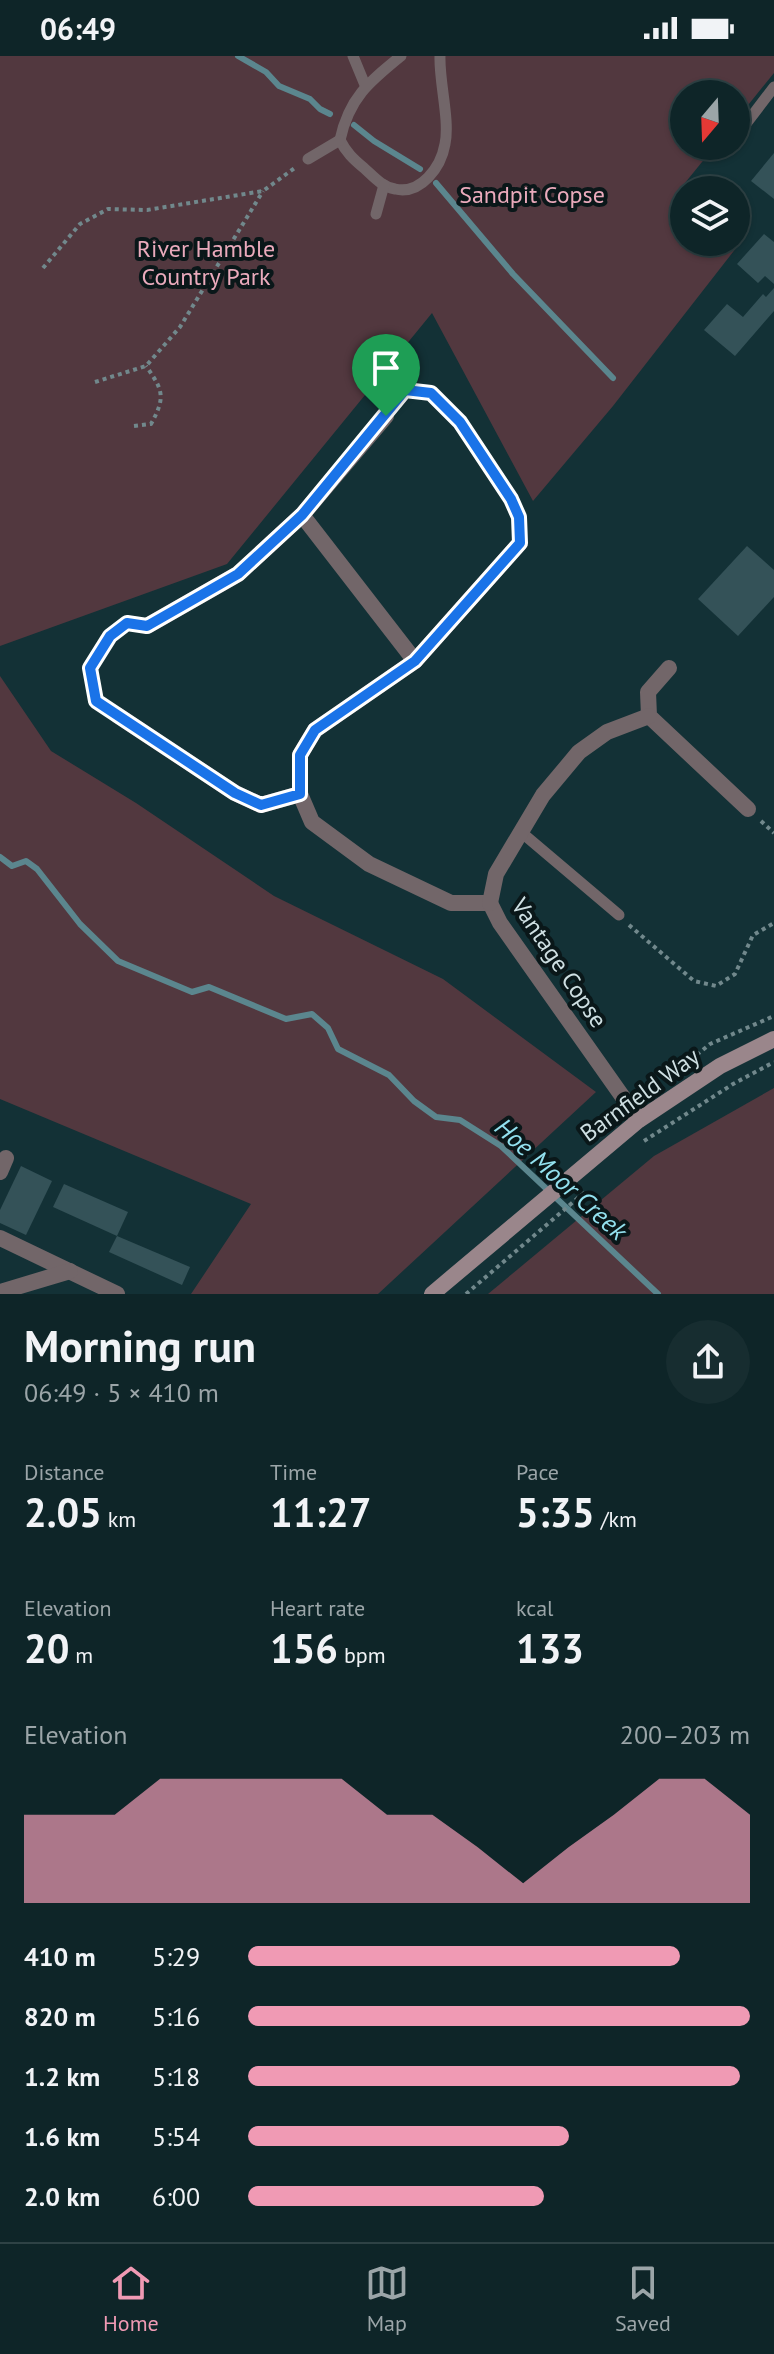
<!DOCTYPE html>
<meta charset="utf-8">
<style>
:root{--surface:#0e2528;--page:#172d30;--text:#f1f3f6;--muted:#9ba5a8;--line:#2e4245;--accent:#f09ab4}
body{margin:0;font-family:"PT Sans",sans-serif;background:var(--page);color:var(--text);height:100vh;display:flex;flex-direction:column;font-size:30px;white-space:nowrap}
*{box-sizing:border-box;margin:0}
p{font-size:26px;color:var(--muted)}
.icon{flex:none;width:44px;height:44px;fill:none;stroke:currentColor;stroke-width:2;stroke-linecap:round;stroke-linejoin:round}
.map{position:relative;height:1238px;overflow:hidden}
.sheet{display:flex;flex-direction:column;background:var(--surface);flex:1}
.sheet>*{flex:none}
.needle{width:52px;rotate:199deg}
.controls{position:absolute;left:670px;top:24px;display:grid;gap:16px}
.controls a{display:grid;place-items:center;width:80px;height:80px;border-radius:50%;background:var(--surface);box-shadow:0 2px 6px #0004,0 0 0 2px var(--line);font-size:40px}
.pin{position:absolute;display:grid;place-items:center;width:68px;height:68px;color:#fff;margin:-82px -34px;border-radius:50% 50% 50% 0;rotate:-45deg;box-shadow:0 0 8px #0007}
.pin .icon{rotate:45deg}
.round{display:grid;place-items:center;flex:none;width:84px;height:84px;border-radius:42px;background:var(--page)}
.headline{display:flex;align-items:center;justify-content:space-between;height:136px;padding:0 24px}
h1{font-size:44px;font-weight:700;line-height:60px}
.figures{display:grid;grid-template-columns:repeat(3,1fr);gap:12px;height:136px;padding:8px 24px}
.figures div{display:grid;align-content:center}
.figures b{font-size:40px;font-weight:700}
.figures small{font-size:22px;font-weight:400}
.figures p{font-size:22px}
.chart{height:224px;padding:16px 24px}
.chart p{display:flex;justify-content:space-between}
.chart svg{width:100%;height:144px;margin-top:8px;fill:var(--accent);opacity:.7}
ul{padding:0 24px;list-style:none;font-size:26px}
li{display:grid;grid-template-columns:128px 96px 1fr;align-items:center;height:60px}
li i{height:20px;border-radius:10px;background:var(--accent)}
.status{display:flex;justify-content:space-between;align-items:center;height:56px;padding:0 40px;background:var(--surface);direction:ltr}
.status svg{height:22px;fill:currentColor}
.dock{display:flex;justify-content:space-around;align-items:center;height:112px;border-top:2px solid var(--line);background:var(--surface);font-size:22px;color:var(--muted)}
.dock a{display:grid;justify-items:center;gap:4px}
.dock .on{color:var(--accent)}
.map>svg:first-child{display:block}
.green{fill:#52383f}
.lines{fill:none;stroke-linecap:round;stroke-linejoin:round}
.stream{stroke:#5b868e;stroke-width:6}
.building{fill:#345258}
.path{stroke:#71888c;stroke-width:4;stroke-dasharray:4 4;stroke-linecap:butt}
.lane{stroke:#726669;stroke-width:11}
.street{stroke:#726669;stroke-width:16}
.secondary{stroke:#9a868b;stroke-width:16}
.route-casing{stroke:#fff;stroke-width:16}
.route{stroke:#1a73e8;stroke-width:10}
.labels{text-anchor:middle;stroke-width:8;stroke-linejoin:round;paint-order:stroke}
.park-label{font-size:24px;fill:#eaaabc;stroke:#0a1719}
.street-label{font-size:24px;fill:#cedfe2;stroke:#0a1719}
.water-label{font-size:26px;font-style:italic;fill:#93e1ef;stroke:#0a1719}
</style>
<div class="status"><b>06:49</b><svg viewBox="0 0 49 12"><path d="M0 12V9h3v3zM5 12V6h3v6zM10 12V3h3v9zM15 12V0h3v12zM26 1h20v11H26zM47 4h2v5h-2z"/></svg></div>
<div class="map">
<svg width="774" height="1238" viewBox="0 0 774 1238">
<rect width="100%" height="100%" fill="#133136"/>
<g class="green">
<polygon points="0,0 774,0 774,17 736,64 736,38 684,38 684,90 715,90 676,138 684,145 684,186 736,184 740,187 613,350 533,445 432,257 227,508 0,590"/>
<polygon points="0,620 51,695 136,747 274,840 443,923 596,1036 378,1238 191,1238 251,1148 0,1043"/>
<polygon points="774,1032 774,1238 488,1238 654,1100"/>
</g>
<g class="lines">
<g class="stream">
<polyline points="238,0 266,16 279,30 310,43 320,53 330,58"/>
<polyline points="354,69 374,85 420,113"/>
<polyline points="436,127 513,218 613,322"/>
<polyline points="0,801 12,810 26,805 37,813 80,868 118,905 192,936 209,931 286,963 312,958 328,972 338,993 389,1019 414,1045 436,1061 460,1064 501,1090 658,1238"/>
</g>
</g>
<g class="building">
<polygon points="774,97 774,143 751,125"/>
<polygon points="764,178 774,186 774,228 765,220 758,227 737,208"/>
<polygon points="774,232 774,255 735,300 704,274 727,248 743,261 763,238 766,241"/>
<polygon points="747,490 774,514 774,541 738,580 698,543"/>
<polygon points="21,1110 52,1125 26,1179 0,1167 0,1154"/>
<polygon points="64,1128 128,1156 117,1180 53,1151"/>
<polygon points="117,1180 190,1211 182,1229 109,1196"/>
</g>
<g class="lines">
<g class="path">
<polyline points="43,212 80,168 108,153 147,154 263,135 296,111"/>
<polyline points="95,326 146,310 180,271 263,135"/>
<path d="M394,348L405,334C412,335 423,334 430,337C453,346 519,446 520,471"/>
<path d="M134,370L151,368C166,341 163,334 146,310"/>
<polyline points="102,649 96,645 90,612 110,580 127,567 130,568"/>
<polyline points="761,765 774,777"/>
<polyline points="629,869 694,925 716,930 735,918 753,879 774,867"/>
<polyline points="672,1019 710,988 774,960"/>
<polyline points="644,1085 733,1028 774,1006"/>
<polyline points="466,1238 586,1135"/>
</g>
<g class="lane">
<polyline points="353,0 365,29"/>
<path d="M401,0C369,26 349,42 340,84C346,96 353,103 364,112C373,120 382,131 395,133C421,139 441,111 445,88C450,64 439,26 440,0"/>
<polyline points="742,73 774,31"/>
<polyline points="308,103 340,84"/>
<polyline points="376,158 384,129"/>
<polyline points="521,776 619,859"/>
</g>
<g class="street">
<polyline points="386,360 302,459 415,605"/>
<polyline points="147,570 238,518 302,459"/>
<polyline points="669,612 648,636 649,660 748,753"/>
<polyline points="117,659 235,737 261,749 300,738"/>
<polyline points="490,847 451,847 369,808 312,766 300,738 300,699 315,674 415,605 520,487"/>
<polyline points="490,847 500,867 639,1064"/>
<polyline points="490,847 496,818 521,776 543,739 579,696 607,676 649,660"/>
<polyline points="0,1116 6,1102"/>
<polyline points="0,1182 117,1238"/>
<polyline points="0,1236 70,1215"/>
</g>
<polyline class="secondary" points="432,1238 639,1064 720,1010 774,983"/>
</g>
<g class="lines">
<g class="route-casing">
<polygon id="route" points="405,334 431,337 460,366 511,443 519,461 520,487 415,605 315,674 300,699 300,738 261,749 235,737 96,645 90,612 110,580 127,567 147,570 238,518 302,459"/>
</g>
<use href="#route" class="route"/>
</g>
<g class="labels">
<g class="park-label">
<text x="532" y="147">Sandpit Copse</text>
<text x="206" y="201">River Hamble<tspan x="206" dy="28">Country Park</tspan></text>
</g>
<g class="street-label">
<text transform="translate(559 907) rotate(56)" y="8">Vantage Copse</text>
<text transform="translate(640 1039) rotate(-36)" y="8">Barnfield Way</text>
</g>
<g class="water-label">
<text transform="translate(561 1123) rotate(42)" y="9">Hoe Moor Creek</text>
</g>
</g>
</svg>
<div class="controls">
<a><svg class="needle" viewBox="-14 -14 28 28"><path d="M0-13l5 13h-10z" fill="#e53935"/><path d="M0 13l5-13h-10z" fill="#9ba5a8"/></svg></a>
<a><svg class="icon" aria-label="layers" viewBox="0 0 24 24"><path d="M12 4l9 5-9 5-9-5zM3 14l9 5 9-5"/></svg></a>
</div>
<div class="pin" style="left:386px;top:360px;background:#1e9e55"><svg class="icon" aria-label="arrive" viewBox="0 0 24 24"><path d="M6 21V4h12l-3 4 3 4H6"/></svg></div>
</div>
<section class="sheet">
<div class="headline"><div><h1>Morning run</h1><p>06:49 · 5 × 410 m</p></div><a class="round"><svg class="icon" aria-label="share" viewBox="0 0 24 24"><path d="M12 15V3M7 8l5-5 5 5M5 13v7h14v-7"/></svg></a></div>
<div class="figures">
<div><p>Distance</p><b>2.05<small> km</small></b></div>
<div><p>Time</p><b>11:27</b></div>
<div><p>Pace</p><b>5:35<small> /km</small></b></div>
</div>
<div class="figures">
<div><p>Elevation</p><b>20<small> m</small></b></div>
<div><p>Heart rate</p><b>156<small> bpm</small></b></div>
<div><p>kcal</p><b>133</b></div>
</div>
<div class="chart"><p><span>Elevation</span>200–203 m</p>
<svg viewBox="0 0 160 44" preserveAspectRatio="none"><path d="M0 44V17L10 17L20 17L30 6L40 6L50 6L60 6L70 6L80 17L90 17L100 27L110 38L120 27L130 17L140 6L150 6L160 17V44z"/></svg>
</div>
<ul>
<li><b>410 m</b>5:29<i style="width:86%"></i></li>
<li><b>820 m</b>5:16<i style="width:100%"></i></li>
<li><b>1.2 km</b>5:18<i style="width:98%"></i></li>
<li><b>1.6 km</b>5:54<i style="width:64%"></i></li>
<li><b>2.0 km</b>6:00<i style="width:59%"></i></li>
</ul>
</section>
<nav class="dock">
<a class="on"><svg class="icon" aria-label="home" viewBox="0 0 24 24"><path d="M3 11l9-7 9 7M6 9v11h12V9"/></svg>Home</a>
<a><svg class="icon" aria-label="map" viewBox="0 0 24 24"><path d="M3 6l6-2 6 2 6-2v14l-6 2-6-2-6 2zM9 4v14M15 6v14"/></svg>Map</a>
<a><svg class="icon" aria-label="saved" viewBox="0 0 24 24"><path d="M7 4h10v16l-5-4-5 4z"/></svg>Saved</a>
</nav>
